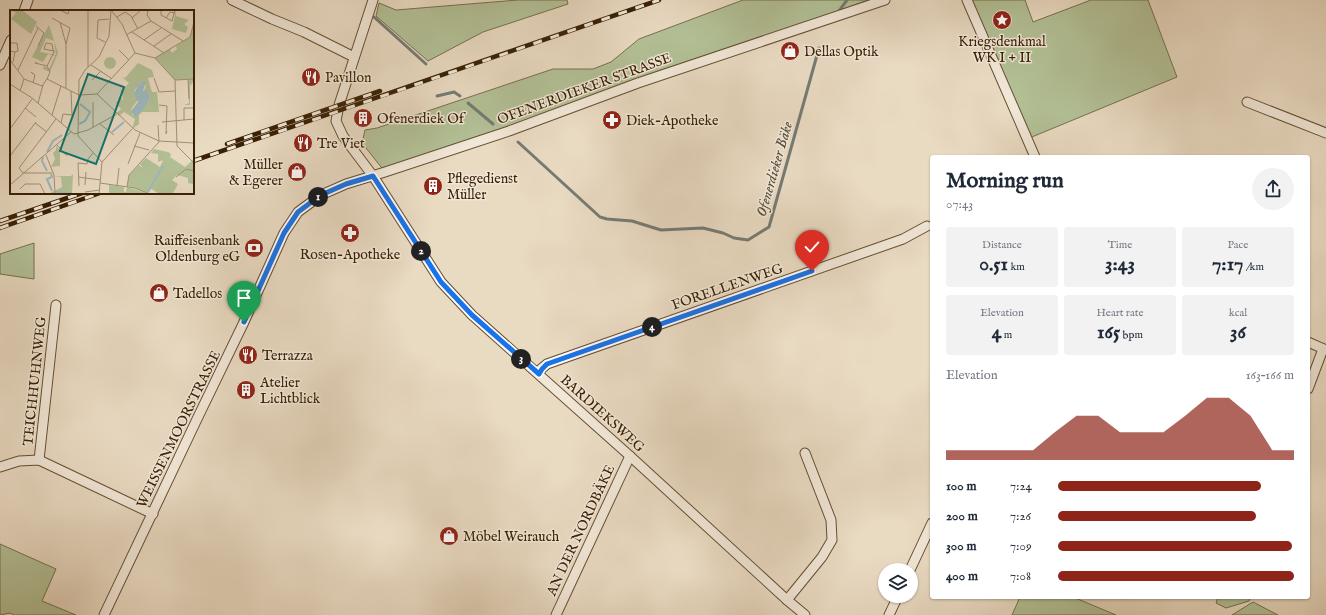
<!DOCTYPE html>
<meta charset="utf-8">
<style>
:root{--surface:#fff;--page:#f2f2f3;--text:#1f2937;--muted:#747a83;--accent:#8f2418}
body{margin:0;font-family:"IM FELL English",serif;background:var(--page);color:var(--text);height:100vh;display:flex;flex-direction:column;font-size:15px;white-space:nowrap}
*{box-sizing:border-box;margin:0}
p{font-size:13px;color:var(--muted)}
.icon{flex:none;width:22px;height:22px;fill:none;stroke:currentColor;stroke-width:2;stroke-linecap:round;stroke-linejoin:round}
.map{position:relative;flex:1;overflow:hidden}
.drawer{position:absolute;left:930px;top:155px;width:380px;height:444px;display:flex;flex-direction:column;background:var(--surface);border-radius:4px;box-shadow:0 1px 3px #0004}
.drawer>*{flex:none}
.buttons{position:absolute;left:878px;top:563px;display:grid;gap:8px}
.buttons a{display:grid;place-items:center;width:40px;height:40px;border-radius:50%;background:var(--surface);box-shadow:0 1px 3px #0004;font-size:20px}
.pin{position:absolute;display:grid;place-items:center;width:34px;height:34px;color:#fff;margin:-41px -17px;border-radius:50% 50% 50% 0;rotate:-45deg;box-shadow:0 0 4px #0007}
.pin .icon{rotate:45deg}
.km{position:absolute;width:20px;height:20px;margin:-10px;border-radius:50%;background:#222;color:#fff;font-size:11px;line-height:20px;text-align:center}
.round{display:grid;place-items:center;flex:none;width:42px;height:42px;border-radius:21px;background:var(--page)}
.summary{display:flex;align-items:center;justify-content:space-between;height:68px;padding:0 16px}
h1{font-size:22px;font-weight:700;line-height:30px}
.figures{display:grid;grid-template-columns:repeat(3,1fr);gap:6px;height:68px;padding:4px 16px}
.figures div{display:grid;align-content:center;border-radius:4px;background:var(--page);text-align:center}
.figures b{font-size:20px;font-weight:700}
.figures small{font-size:11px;font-weight:400}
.figures p{font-size:11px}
.chart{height:112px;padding:8px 16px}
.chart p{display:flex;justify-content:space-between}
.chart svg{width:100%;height:72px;margin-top:4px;fill:var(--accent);opacity:.7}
ul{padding:0 16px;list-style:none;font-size:13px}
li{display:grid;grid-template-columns:64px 48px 1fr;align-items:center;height:30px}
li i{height:10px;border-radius:5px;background:var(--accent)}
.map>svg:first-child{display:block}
.green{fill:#b3c096;stroke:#76704d}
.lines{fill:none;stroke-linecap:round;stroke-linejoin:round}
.stream{stroke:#757b74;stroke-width:3}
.street-casing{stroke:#654e34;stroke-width:11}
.street{stroke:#f1e7d7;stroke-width:9}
.rail-casing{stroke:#392004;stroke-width:4.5}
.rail{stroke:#f1e7d7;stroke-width:3;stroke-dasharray:9;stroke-linecap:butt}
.route-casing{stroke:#fff;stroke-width:8}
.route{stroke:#1a73e8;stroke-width:5}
.labels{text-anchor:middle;stroke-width:3;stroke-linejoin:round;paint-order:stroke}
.poi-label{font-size:14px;fill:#392004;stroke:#f1e7d7;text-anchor:start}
.street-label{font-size:14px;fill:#392004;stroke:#f1e7d7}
.water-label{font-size:15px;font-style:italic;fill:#574e3c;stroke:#f1e7d7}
.inset-river{fill:none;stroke:#9db8be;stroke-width:2}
.inset-road{fill:none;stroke:#a39076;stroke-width:1}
.view{fill:#0f766e;fill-opacity:0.15;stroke:#0f766e;stroke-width:2}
.inset-edge{fill:none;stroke:#392004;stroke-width:2}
</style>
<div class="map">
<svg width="1326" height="615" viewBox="0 0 1326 615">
<rect width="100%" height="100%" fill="#e9dac2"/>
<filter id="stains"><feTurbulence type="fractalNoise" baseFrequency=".005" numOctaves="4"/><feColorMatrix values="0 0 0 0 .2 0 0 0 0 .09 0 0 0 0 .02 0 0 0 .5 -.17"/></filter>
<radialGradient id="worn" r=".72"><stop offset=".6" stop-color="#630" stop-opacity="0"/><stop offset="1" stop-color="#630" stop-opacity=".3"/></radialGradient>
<g class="green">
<polygon points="518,0 567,0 568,4 483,32 428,61 376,16 379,3 396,10"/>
<polygon points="743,0 868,0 509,131 385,172 362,143 365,130 377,128 553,69 593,69 611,62 639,39"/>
<polygon points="967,0 1025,0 1033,22 1091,0 1148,0 1177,77 1027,139"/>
<polygon points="34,243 34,279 0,274 0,254"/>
<polygon points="0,544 56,569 42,601 76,615 14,615 10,613 0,615"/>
<polygon points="1020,597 1073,597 1116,615 1012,615"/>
<polygon points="1218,597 1251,597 1249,601 1226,608 1216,603"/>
<polygon points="1253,602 1278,615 1232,615"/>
</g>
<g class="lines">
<g class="stream">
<polyline points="839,11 847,0"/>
<polyline points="374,17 426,64"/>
<polyline points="437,96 454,92 460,96"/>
<polyline points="468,103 493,124"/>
<polyline points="518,142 600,217 607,219 632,221 661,230 703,228 723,233 734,238 748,240 769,227 819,48"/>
</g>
<g class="street-casing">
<g id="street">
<polyline points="232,0 272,19 304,32 354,57"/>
<polyline points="373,0 339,105 336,121 343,136 373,176 441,282 472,315 630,456 787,600 805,615"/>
<polyline points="967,0 1035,157"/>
<polyline points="24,11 28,0"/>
<polyline points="0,65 11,40"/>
<polyline points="1247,102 1326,133"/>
<polyline points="1308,342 1326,350"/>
<polyline points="539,374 541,369 547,364 903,239 927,226"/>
<polyline points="1308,389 1323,349"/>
<polyline points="39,460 56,305"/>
<polyline points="0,467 19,461 39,460 153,514"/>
<polyline points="910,570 932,523"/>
<polyline points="787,600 822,557 832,540 831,520 805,453"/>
<polyline points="104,615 198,417 244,322 284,233 298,212 321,195 346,184 385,172 509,131 638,83 885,0"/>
<polyline points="556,615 630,456"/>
<polyline points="889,615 898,596"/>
</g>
</g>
<use href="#street" class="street"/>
<g class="rail-casing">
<g id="rail">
<polyline points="227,144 380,91"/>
<path d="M193,161C349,108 504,54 659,0"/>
<polyline points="0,221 82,193"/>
<polyline points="0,228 100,193"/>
</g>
</g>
<use href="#rail" class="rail"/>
</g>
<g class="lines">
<g class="route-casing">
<polyline id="route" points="244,322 284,233 298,212 321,195 346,184 373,176 441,282 472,315 539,374 542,369 547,364 812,271"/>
</g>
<use href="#route" class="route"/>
</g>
<defs>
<g id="sight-disc" transform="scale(1)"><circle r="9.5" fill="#8f2418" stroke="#f1e7d7"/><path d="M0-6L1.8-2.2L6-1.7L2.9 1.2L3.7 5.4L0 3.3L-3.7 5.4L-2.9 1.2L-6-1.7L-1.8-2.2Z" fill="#fff"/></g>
<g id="shop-disc" transform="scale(1)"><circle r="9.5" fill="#8f2418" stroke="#f1e7d7"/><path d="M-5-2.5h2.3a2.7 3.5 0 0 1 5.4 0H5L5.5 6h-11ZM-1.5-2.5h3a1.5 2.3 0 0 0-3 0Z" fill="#fff"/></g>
<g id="restaurant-disc" transform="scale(1)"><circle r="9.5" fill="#8f2418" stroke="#f1e7d7"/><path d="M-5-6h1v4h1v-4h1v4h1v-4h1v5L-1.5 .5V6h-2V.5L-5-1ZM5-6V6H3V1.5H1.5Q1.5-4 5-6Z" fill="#fff"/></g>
<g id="building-disc" transform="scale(1)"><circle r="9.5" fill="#8f2418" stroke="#f1e7d7"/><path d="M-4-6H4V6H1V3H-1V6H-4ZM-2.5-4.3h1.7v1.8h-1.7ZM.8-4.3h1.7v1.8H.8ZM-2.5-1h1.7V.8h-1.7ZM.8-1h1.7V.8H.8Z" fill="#fff"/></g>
<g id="pharmacy-disc" transform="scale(1)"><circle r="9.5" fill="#8f2418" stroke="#f1e7d7"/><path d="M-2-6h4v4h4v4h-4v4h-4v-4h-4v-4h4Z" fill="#fff"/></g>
<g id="bank-disc" transform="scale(1)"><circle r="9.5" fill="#8f2418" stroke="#f1e7d7"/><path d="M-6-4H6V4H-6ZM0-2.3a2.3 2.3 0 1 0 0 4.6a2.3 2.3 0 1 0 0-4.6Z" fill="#fff"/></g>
</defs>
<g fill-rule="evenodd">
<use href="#sight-disc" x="1002" y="20"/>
<use href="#shop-disc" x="790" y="51"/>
<use href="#restaurant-disc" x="311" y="77"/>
<use href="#building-disc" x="363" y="118"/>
<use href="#pharmacy-disc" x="612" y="120"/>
<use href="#restaurant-disc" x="303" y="143"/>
<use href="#shop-disc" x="297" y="172"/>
<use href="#building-disc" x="433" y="186"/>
<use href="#pharmacy-disc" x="350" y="233"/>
<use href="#bank-disc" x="254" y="248"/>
<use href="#shop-disc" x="159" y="293"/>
<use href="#restaurant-disc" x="248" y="355"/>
<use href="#building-disc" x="246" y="390"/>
<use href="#shop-disc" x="449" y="536"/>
</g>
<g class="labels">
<g class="poi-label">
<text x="1002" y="46" text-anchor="middle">Kriegsdenkmal<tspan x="1002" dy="16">WK I + II</tspan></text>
<text x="804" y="56">Dellas Optik</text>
<text x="325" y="82">Pavillon</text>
<text x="377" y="123">Ofenerdiek Of</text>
<text x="626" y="125">Diek-Apotheke</text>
<text x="317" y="148">Tre Viet</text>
<text x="283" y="169" text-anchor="end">Müller<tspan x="283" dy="16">&amp; Egerer</tspan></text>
<text x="447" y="183">Pflegedienst<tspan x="447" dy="16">Müller</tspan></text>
<text x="240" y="245" text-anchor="end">Raiffeisenbank<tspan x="240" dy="16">Oldenburg eG</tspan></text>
<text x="350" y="259" text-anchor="middle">Rosen-Apotheke</text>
<text x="173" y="298">Tadellos</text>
<text x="262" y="360">Terrazza</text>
<text x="260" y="387">Atelier<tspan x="260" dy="16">Lichtblick</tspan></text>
<text x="463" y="541">Möbel Weirauch</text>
</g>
<g class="street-label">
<text transform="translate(584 88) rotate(-20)" y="5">OFENERDIEKER STRASSE</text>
<text transform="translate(727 286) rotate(-19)" y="5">FORELLENWEG</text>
<text transform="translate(34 381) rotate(-84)" y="5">TEICHHUHNWEG</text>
<text transform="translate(603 413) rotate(42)" y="5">BARDIEKSWEG</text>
<text transform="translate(178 429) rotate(-64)" y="5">WEISSENMOORSTRASSE</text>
<text transform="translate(580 530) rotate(-65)" y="5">AN DER NORDBÄKE</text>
</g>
<g class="water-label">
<text transform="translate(774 169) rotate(-74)" y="5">Ofenerdieker Bäke</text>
</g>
</g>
<g transform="translate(10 10)">
<rect width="184" height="184" fill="#e9dac2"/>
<path d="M2,0H12L27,12L21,24L1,9L6,3ZM166,0V6L179,10L174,14L178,17L176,23L162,19ZM184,13V71L180,76V95H174L179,93L178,69L165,70L145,48L160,39L162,43L167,39L166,36L180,27ZM39,15L48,43L40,62L33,59L34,56L39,59L45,46L38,44L33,52L22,47ZM36,28L44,31L46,45L30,42ZM94 53a6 6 0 1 1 12 0a6 6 0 1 1-12 0ZM128,53L142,60L144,67L138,68L142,82H147L149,102H132L129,105V114L122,119L125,109L114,102L109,106L107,103L111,99L106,93L111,87L113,91L112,82H110L119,73L112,67L105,65L112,67L115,68ZM132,71L136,76L133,82L138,81L140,88L134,99L123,106L121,99L128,90L124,81ZM46,136L50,140V156L41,157L45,149L43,143L46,140ZM144,139L158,142L161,144L160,147L175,157L184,149V180L183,174L178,173V168L167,165L162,170L168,174L163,183L149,184L140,178L137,183L117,176L119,165L129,155L133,158L130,154L136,148L150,157L153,150L148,152V144L141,143ZM63,164L62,183L38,184L52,177L51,167L44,166H61ZM99,175L114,177V182H116L117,177L139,184H99Z" fill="#b3c096" fill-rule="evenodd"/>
<path d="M132,71L136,72L133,81H138L140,88L134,99L125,107L121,101L128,92L124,83L128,76L124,74L129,75Z" fill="#9db8be"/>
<path class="inset-river" d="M69,114L75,111L80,102L70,94M102,122L114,112M37,142L43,131L52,125M33,147L32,151L37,161M41,164L42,167L37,169L42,181M45,182L62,183M138,182L153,156"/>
<path class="inset-road" d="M50,0L58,4L59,0M78,0V57M101,0L112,14L125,43M138,0L137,5L141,11M151,0V5L162,11L165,0M107,7L115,2L121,6L128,19M42,8L60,18L56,34M122,8L131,0M156,8L160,2L165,3M50,12L56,34V78M26,16L34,23L28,36M122,22L154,43M116,25L141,11L173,31M134,30L151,18M95,32L87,28L88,10L99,9M0,33H7L8,41L5,42M144,36L161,24M0,41L5,42L3,52M111,42L109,40L119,50M125,43L145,48L165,70M145,48L180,27L184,12M0,50L14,69M27,53H25L37,56M81,55L101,68M8,60L28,18M144,68L149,82L165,81M14,69L32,76L37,69L69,85L87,84M37,69L40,62L37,56L44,42V41L43,40L42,34L36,33L34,39L44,41M178,69L179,89M82,70L91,61M165,70L167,136L184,153M165,70L184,69M23,73L25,65L21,62L23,64M0,74L22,88L64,124L78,120L107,104M10,81L14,69M87,84L125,120L149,131L184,133M87,84L125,43M83,92V117M28,93L33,75M149,95L157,96L156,124L157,121M15,98L26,107M42,105L51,76M174,110V98H184M152,112L184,109M25,113L37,122M51,113L53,104L62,105L61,81M90,114L104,125M0,119L22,89M47,135L57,146M124,136L139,140M36,145L44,165L45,184M0,146L26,112M92,152L122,119M118,154L130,123M13,163L9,158L46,109M13,163H42M68,167L91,170M166,167L176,159L184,161M90,173L125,178L140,184M0,175L61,122M75,175L76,162M69,176L68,153L77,154L78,149L83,143M107,176L109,158M117,177L119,165L149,132L148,115M10,179L15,174H30L35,184M75,182L90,180M89,184L92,152L68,126L69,70L75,60L89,47L99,26L101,0"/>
<path class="view" d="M78,64L114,77L86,154L50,141Z"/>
<rect width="184" height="184" class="inset-edge"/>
</g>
<rect width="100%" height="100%" filter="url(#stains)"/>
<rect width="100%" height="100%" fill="url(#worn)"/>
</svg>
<div class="buttons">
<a><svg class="icon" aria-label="layers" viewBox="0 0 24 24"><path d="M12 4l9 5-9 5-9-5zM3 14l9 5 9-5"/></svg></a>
</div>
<div class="pin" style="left:244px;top:322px;background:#1e9e55"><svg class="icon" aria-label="arrive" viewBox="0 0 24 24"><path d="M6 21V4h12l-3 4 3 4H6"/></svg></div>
<div class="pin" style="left:812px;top:271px;background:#d93025"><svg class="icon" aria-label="check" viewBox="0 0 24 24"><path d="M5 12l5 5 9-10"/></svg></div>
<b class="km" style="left:318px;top:197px">1</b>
<b class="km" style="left:421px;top:251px">2</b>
<b class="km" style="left:521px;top:359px">3</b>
<b class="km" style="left:652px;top:327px">4</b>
<section class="drawer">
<div class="summary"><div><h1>Morning run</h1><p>07:43</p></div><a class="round"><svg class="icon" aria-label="share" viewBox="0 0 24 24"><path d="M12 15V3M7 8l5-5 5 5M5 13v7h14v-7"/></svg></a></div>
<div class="figures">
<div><p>Distance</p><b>0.51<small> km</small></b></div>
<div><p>Time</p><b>3:43</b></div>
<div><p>Pace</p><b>7:17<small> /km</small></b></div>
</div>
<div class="figures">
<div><p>Elevation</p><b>4<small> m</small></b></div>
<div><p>Heart rate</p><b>165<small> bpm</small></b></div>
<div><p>kcal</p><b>36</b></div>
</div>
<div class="chart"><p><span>Elevation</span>163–166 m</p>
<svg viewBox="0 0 160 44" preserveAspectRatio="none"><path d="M0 44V38L10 38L20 38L30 38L40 38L50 27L60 17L70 17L80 27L90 27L100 27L110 17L120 6L130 6L140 17L150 38L160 38V44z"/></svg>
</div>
<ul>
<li><b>100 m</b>7:24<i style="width:86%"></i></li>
<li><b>200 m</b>7:26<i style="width:84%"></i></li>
<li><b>300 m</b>7:09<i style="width:99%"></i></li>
<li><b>400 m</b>7:08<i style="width:100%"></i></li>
</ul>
</section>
</div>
